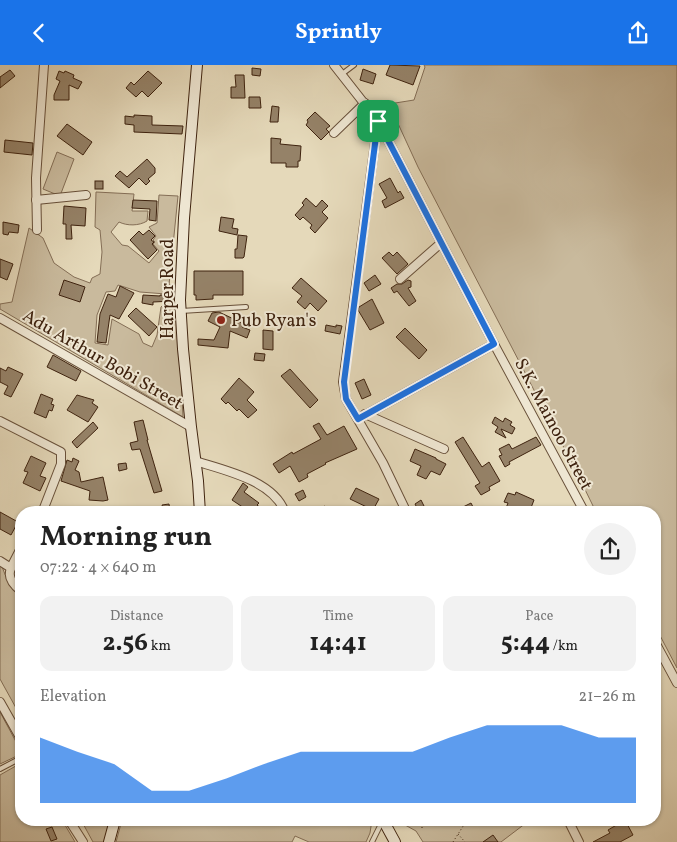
<!DOCTYPE html>
<meta charset="utf-8">
<style>
:root{--surface:#fff;--page:#f2f2f2;--text:#222;--muted:#767676;--accent:#1a73e8}
body{margin:0;font-family:Vollkorn,serif;background:var(--page);color:var(--text);height:100vh;display:flex;flex-direction:column;font-size:19px;white-space:nowrap}
*{box-sizing:border-box;margin:0}
p{font-size:16px;color:var(--muted)}
.icon{flex:none;width:28px;height:28px;fill:none;stroke:currentColor;stroke-width:2;stroke-linecap:round;stroke-linejoin:round}
.map{position:relative;flex:1;overflow:hidden}
.panel{position:absolute;left:15px;top:441px;width:646px;height:320px;display:flex;flex-direction:column;background:var(--surface);border-radius:20px;box-shadow:0 1px 4px #0004}
.panel>*{flex:none}
.pin{position:absolute;display:grid;place-items:center;width:42px;height:42px;color:#fff;margin:-21px;border-radius:10px;box-shadow:0 2px 8px #0006}
.round{display:grid;place-items:center;flex:none;width:52px;height:52px;border-radius:26px;background:var(--page)}
.headline{display:flex;align-items:center;justify-content:space-between;height:85px;padding:0 25px}
h1{font-size:28px;font-weight:700;line-height:38px}
.figures{display:grid;grid-template-columns:repeat(3,1fr);gap:8px;height:85px;padding:5px 25px}
.figures div{display:grid;align-content:center;border-radius:12px;background:var(--page);text-align:center}
.figures b{font-size:25px;font-weight:700}
.figures small{font-size:14px;font-weight:400}
.figures p{font-size:14px}
.chart{height:140px;padding:10px 25px}
.chart p{display:flex;justify-content:space-between}
.chart svg{width:100%;height:90px;margin-top:5px;fill:var(--accent);opacity:.7}
header{display:flex;justify-content:space-between;align-items:center;height:65px;padding:0 25px;background:var(--accent);color:#fff;font-size:22px;font-weight:700}
.map>svg:first-child{display:block}
.green{fill:#c9ba9d;stroke:#846e56;fill-rule:evenodd}
.building{fill:#958268;stroke:#3f230f}
.lines{fill:none;stroke-linecap:round;stroke-linejoin:round}
.lane-casing{stroke:#68503a;stroke-width:6}
.street-casing{stroke:#68503a;stroke-width:10}
.secondary-casing{stroke:#3f230f;stroke-width:12}
.path{stroke:#3f230f;stroke-width:1;stroke-dasharray:1 2.5;stroke-linecap:butt}
.lane{stroke:#eee6d2;stroke-width:4}
.street{stroke:#eee6d2;stroke-width:8}
.secondary{stroke:#eee6d2;stroke-width:10}
.route-casing{stroke:#fff;stroke-width:10}
.route{stroke:#1a73e8;stroke-width:6}
.poi-dot{fill:#8f2418;stroke:#eee6d2;stroke-width:2}
.labels{text-anchor:middle;stroke-width:4;stroke-linejoin:round;paint-order:stroke}
.street-label{font-size:18px;fill:#3f230f;stroke:#eee6d2}
.poi-label{font-size:18px;fill:#3f230f;stroke:#eee6d2;text-anchor:start}
</style>
<header><svg class="icon" aria-label="back" viewBox="0 0 24 24"><path d="M15 5l-7 7 7 7"/></svg>Sprintly<svg class="icon" aria-label="share" viewBox="0 0 24 24"><path d="M12 15V3M7 8l5-5 5 5M5 13v7h14v-7"/></svg></header>
<div class="map">
<svg width="677" height="777" viewBox="0 0 677 777">
<rect width="100%" height="100%" fill="#e5d9ba"/>
<filter id="stains"><feTurbulence type="fractalNoise" baseFrequency=".004" numOctaves="4"/><feColorMatrix values="0 0 0 0 .2 0 0 0 0 .09 0 0 0 0 .02 0 0 0 .5 -.17"/></filter>
<radialGradient id="worn" r=".72"><stop offset=".6" stop-color="#630" stop-opacity="0"/><stop offset="1" stop-color="#630" stop-opacity=".3"/></radialGradient>
<g class="green">
<polygon points="424,0 677,0 677,603 655,561 655,448 596,447 574,402 418,102 389,39 414,35 425,2"/>
<polygon points="57,87 74,94 60,131 43,124"/>
<path d="M96,127L134,129L132,146H148L147,156C139,161 127,161 119,157L111,167L122,180L128,181L149,198L159,186L153,179L155,177L153,175L156,171L149,162L157,158L159,130L178,131L169,220H176L183,352L0,244V239L12,237L29,163L43,173L54,198L74,212L90,218L92,213L100,209L102,187L100,165L95,162ZM118,220L140,227L166,229L167,237L161,242L157,270L152,282L143,278L139,269L112,254L108,280L95,278L97,250L106,227L115,226Z"/>
<path d="M0,495C5,512 9,519 21,533V652L0,614Z"/>
<polygon points="0,647 21,686 21,689 0,699"/>
<polygon points="21,698 21,755 62,755 75,777 0,777 0,710"/>
<polygon points="81,755 111,755 105,777 93,777"/>
<polygon points="122,755 372,755 370,768 366,777 309,777 295,771 292,777 116,777"/>
<polygon points="396,755 530,755 501,777 423,777 416,766"/>
</g>
<g class="building">
<polygon points="390,0 420,1 413,20 386,10"/>
<polygon points="252,3 261,4 260,11 252,10"/>
<polygon points="363,4 376,9 373,19 360,15"/>
<polygon points="10,5 15,11 0,23 0,12"/>
<polygon points="59,6 64,8 65,6 74,10 73,13 82,17 78,24 69,20 69,35 54,35 54,30 60,16 56,14"/>
<polygon points="148,6 162,18 148,32 142,26 136,32 126,23 131,17 134,20"/>
<polygon points="235,10 244,10 245,33 231,33 231,22 236,22"/>
<polygon points="249,32 260,32 261,43 249,43"/>
<polygon points="272,41 279,42 278,57 270,57"/>
<polygon points="315,47 330,61 326,64 329,67 321,75 306,60 308,57 307,55"/>
<polygon points="364,48 368,56 361,59 358,52"/>
<polygon points="134,50 152,51 152,60 183,61 182,69 134,67 134,60 125,59 125,51 134,52"/>
<polygon points="67,59 92,77 83,90 57,71"/>
<polygon points="271,73 281,74 280,79 301,81 300,96 298,96 298,102 286,102 286,98 271,98"/>
<polygon points="5,75 33,78 32,90 4,87"/>
<polygon points="147,94 155,103 155,108 148,114 150,116 146,120 139,113 129,123 115,111 120,106 127,112"/>
<polygon points="390,113 398,128 400,126 404,133 385,143 382,136 387,133 379,119"/>
<rect x="95" y="116" width="8" height="8"/>
<polygon points="306,133 316,142 322,135 328,141 322,147 328,153 315,168 310,163 312,160 303,152 300,155 295,150 304,140 302,138"/>
<polygon points="133,135 157,136 156,156 149,155 150,144 132,143"/>
<polygon points="64,141 86,143 85,161 71,160 72,174 66,174 66,159 63,159"/>
<polygon points="221,152 234,154 232,163 238,164 237,170 219,166"/>
<polygon points="3,157 19,160 18,168 9,167 8,170 3,169"/>
<polygon points="149,165 155,171 151,175 154,177 152,179 157,185 148,194 130,175 139,166 143,170"/>
<polygon points="238,170 247,171 244,192 243,193 235,193 235,184 237,184"/>
<polygon points="389,187 393,191 397,187 408,199 397,209 382,193"/>
<polygon points="0,194 13,199 7,215 0,212"/>
<polygon points="194,206 243,206 243,230 213,230 213,234 196,235 196,230 194,230"/>
<polygon points="375,210 381,219 369,226 364,218"/>
<polygon points="301,213 327,236 318,246 310,238 305,244 297,237 302,231 292,223"/>
<polygon points="64,215 85,222 80,237 59,230"/>
<polygon points="408,215 411,216 411,222 408,223 416,236 409,241 397,226 394,228 391,223 397,219 402,219"/>
<polygon points="120,221 134,228 119,254 110,250 106,278 97,277 100,249 108,229 116,232"/>
<polygon points="143,230 160,231 160,230 165,230 165,232 173,233 173,236 153,237 153,240 142,238"/>
<polygon points="372,234 384,258 370,265 358,245 359,242"/>
<polygon points="136,243 157,262 149,271 128,251"/>
<polygon points="219,247 244,259 242,262 250,265 247,273 230,266 228,283 198,280 198,274 214,275 220,262 208,256 212,248"/>
<polygon points="326,260 336,262 336,260 342,261 340,269 325,266"/>
<polygon points="405,263 427,285 419,294 396,272"/>
<polygon points="263,265 273,266 273,285 263,284"/>
<polygon points="255,288 265,289 264,296 254,295"/>
<polygon points="53,290 81,306 76,316 47,302"/>
<polygon points="8,302 23,309 11,332 4,329 8,321 0,317 0,303 6,306"/>
<polygon points="290,304 318,335 310,343 281,311"/>
<polygon points="239,313 254,327 247,335 257,345 248,353 239,344 237,346 228,337 226,339 221,334"/>
<polygon points="364,314 371,330 362,334 355,318"/>
<polygon points="41,329 53,334 51,339 54,340 52,346 49,345 46,353 34,348"/>
<polygon points="77,330 94,335 92,338 98,342 88,357 67,345"/>
<polygon points="495,352 503,357 505,353 512,357 510,360 515,363 512,369 501,364 506,373 495,367 498,362 492,358"/>
<polygon points="143,355 148,375 147,375 162,426 154,428 140,384 132,385 130,378 138,376 134,357"/>
<polygon points="93,357 98,363 77,383 72,377"/>
<polygon points="319,358 327,370 344,361 357,384 325,398 326,399 307,409 308,412 299,417 290,401 279,408 273,399 292,387 293,389 321,374 313,361"/>
<polygon points="463,372 482,402 489,397 500,416 489,422 490,425 481,430 475,421 480,418 455,377"/>
<polygon points="536,372 541,380 509,397 510,399 505,402 499,391 502,390 499,384 509,379 512,384"/>
<polygon points="415,384 436,393 436,394 446,399 440,410 431,406 426,414 417,410 421,401 410,396"/>
<polygon points="31,391 46,398 40,411 46,413 40,426 23,418 28,407 24,406"/>
<polygon points="73,393 79,396 75,405 79,407 81,417 103,412 108,435 103,436 89,435 90,426 61,416 67,395 72,397"/>
<polygon points="126,398 127,404 119,406 118,399"/>
<polygon points="243,418 248,422 244,427 259,438 257,440 267,448 245,448 247,445 232,435"/>
<polygon points="356,423 379,434 373,445 350,434"/>
<polygon points="303,425 306,432 299,436 295,429"/>
<polygon points="516,427 534,435 529,448 515,448 506,443 508,438 504,437 508,428 515,430"/>
<polygon points="421,435 424,441 418,445 415,439"/>
<polygon points="471,438 476,448 466,448 463,442"/>
<polygon points="169,439 170,446 164,447 162,440"/>
<polygon points="325,441 328,448 311,448"/>
<polygon points="0,447 18,457 11,470 0,464"/>
<polygon points="625,755 633,770 620,777 593,777 610,768 608,765"/>
<polygon points="52,762 57,774 51,776 46,764"/>
<polygon points="493,770 498,777 483,777"/>
</g>
<g class="lines">
<g class="lane-casing">
<g id="lane">
<polyline points="342,9 354,0"/>
<polyline points="181,246 246,242"/>
<polyline points="0,704 21,693"/>
<polyline points="372,777 382,757"/>
</g>
</g>
<g class="street-casing">
<g id="street">
<polyline points="334,0 378,56 494,279 585,448"/>
<polyline points="378,56 343,317 346,334 383,398 407,448"/>
<polyline points="334,68 365,38"/>
<polyline points="36,135 86,130"/>
<polyline points="37,165 36,113 44,0"/>
<polyline points="400,214 441,178"/>
<polyline points="0,253 191,362"/>
<polyline points="365,349 444,384"/>
<polyline points="358,354 494,279"/>
<polyline points="0,356 61,387 61,399 42,448"/>
<path d="M195,396C224,405 275,416 285,448"/>
<path d="M21,483C12,502 1,510 21,526"/>
<polyline points="0,496 11,503"/>
<polyline points="655,577 677,618"/>
<polyline points="0,637 21,674"/>
<polyline points="69,755 83,777"/>
<polyline points="568,755 579,777"/>
</g>
</g>
<g class="secondary-casing">
<g id="secondary">
<polyline points="197,0 184,153 180,235 183,284 191,362 198,416 200,448"/>
<polyline points="383,755 395,777"/>
<polyline points="109,777 115,755"/>
</g>
</g>
<g class="path">
<polyline points="422,755 422,764"/>
<polyline points="458,769 465,777"/>
<polyline points="453,777 467,755"/>
</g>
<use href="#lane" class="lane"/>
<use href="#street" class="street"/>
<use href="#secondary" class="secondary"/>
</g>
<g class="lines">
<g class="route-casing">
<polygon id="route" points="378,56 494,279 358,354 346,334 344,317"/>
</g>
<use href="#route" class="route"/>
</g>
<circle class="poi-dot" cx="221" cy="255" r="5"/>
<g class="labels">
<g class="street-label">
<text transform="translate(167 224) rotate(-90)" y="6">Harper Road</text>
<text transform="translate(103 294) rotate(30)" y="6">Adu Arthur Bobi Street</text>
<text transform="translate(554 359) rotate(62)" y="6">S.K. Mainoo Street</text>
</g>
<g class="poi-label">
<text x="231" y="261">Pub Ryan's</text>
</g>
</g>
<rect width="100%" height="100%" filter="url(#stains)"/>
<rect width="100%" height="100%" fill="url(#worn)"/>
</svg>
<div class="pin" style="left:378px;top:56px;background:#1e9e55"><svg class="icon" aria-label="arrive" viewBox="0 0 24 24"><path d="M6 21V4h12l-3 4 3 4H6"/></svg></div>
<section class="panel">
<div class="headline"><div><h1>Morning run</h1><p>07:22 · 4 × 640 m</p></div><a class="round"><svg class="icon" aria-label="share" viewBox="0 0 24 24"><path d="M12 15V3M7 8l5-5 5 5M5 13v7h14v-7"/></svg></a></div>
<div class="figures">
<div><p>Distance</p><b>2.56<small> km</small></b></div>
<div><p>Time</p><b>14:41</b></div>
<div><p>Pace</p><b>5:44<small> /km</small></b></div>
</div>
<div class="chart"><p><span>Elevation</span>21–26 m</p>
<svg viewBox="0 0 160 44" preserveAspectRatio="none"><path d="M0 44V12L10 19L20 25L30 38L40 38L50 32L60 25L70 19L80 19L90 19L100 19L110 12L120 6L130 6L140 6L150 12L160 12V44z"/></svg>
</div>
</section>
</div>
